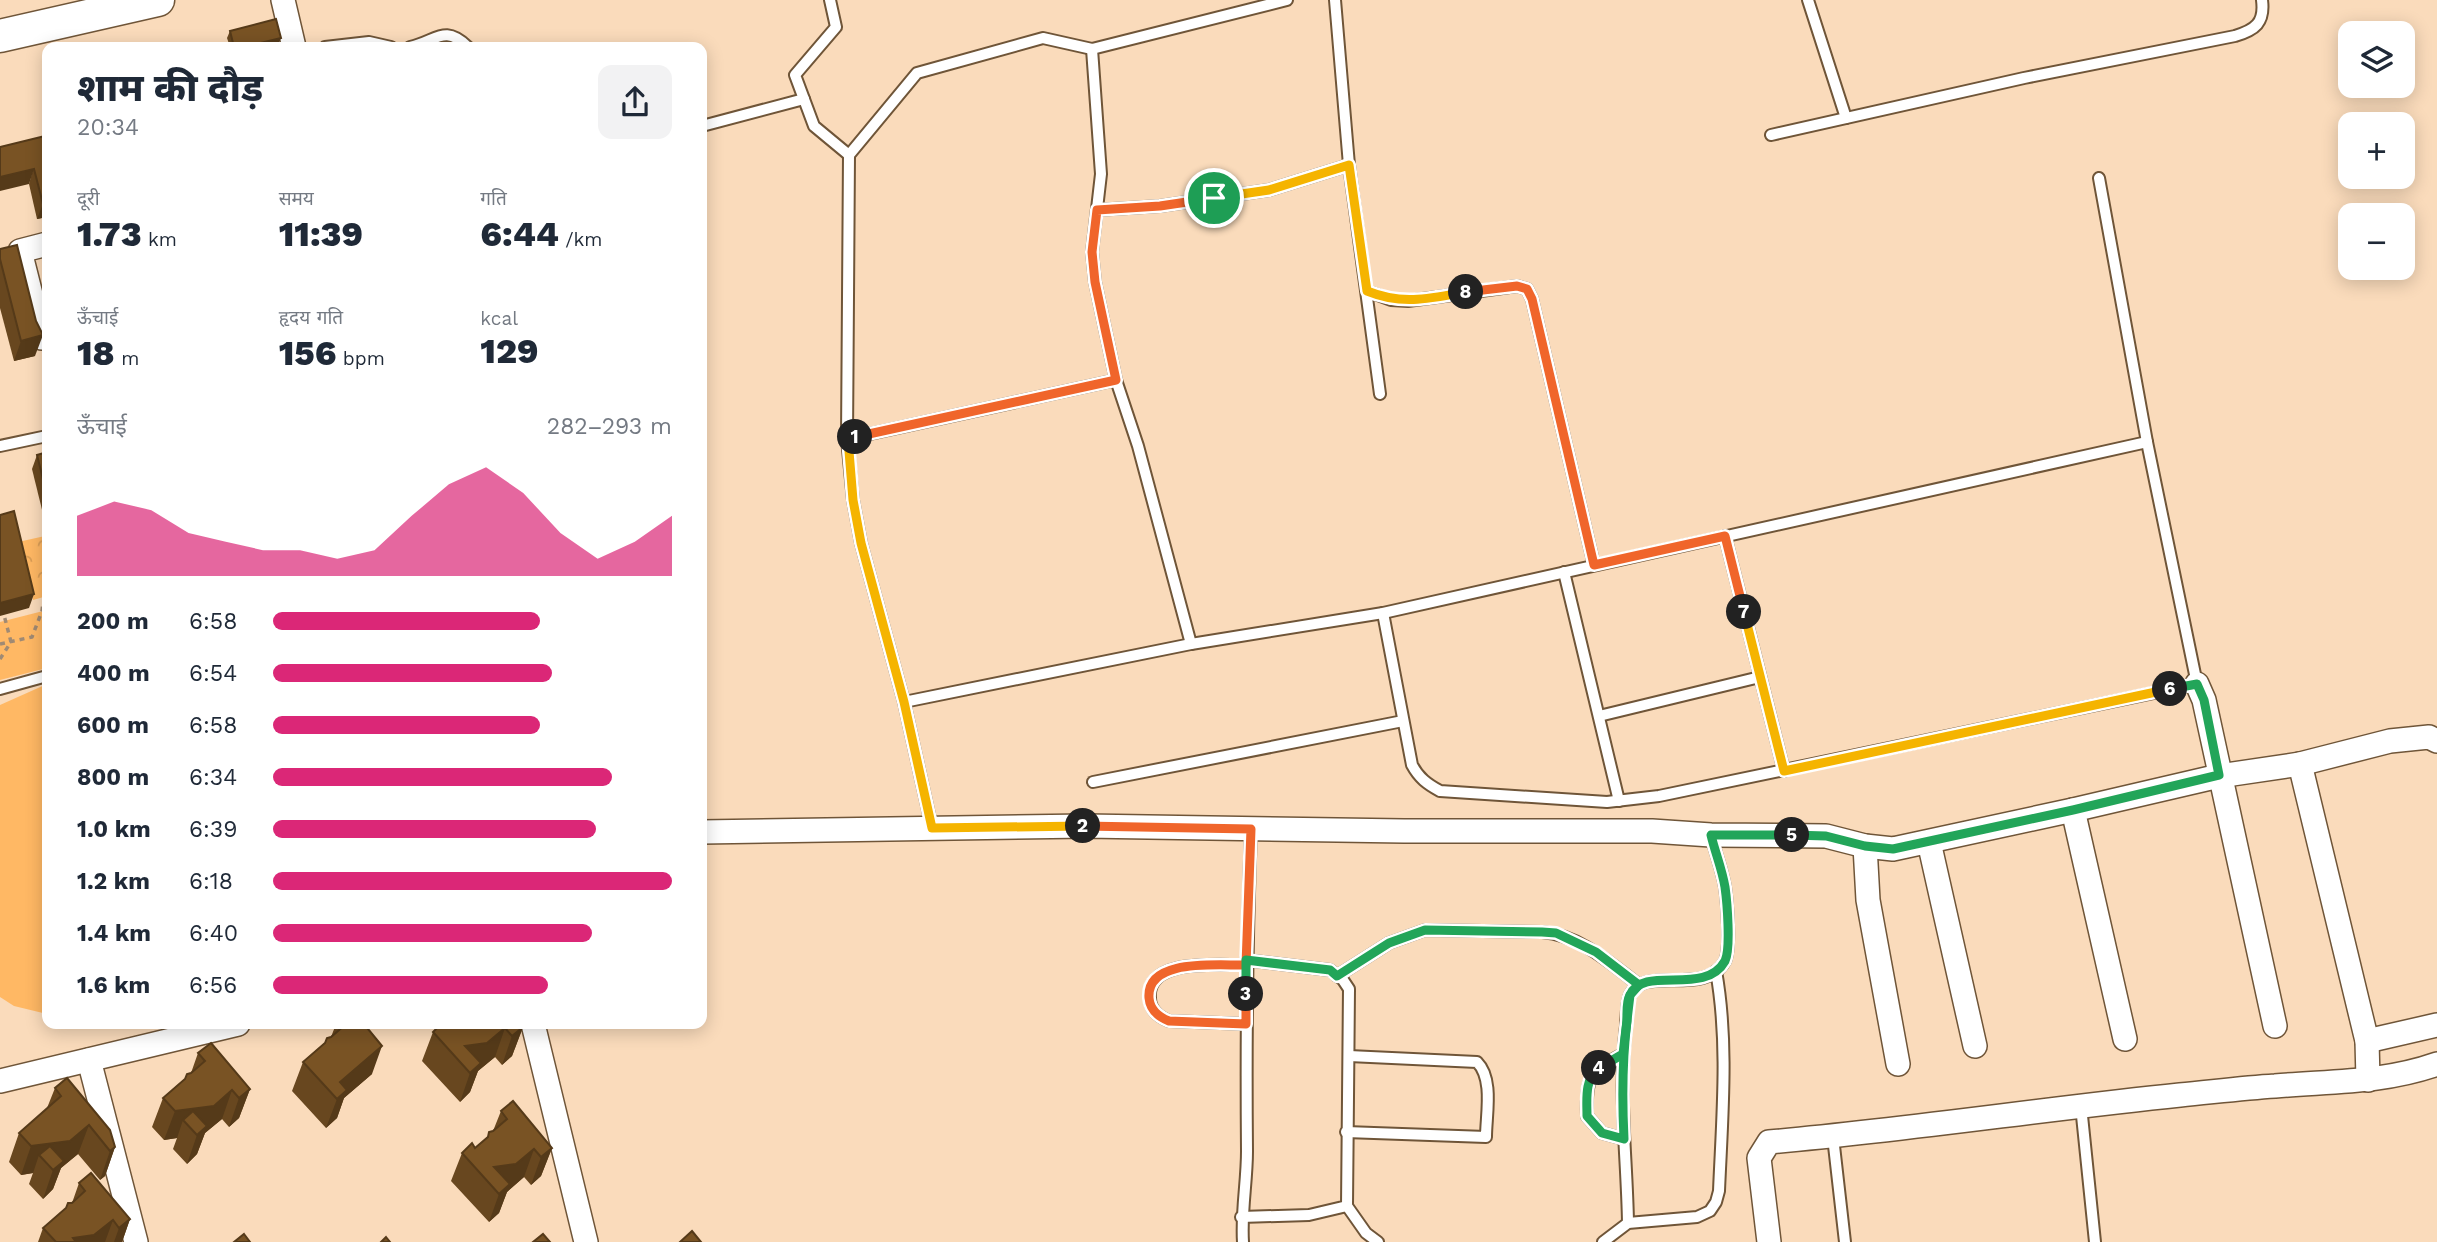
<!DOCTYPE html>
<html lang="hi">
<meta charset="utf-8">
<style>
:root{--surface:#fff;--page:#f2f2f3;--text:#1f2937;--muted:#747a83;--accent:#db2777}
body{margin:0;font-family:"Work Sans","Noto Sans Devanagari",sans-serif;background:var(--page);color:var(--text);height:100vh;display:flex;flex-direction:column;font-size:26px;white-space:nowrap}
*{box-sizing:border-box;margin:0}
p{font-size:23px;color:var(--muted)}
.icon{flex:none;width:38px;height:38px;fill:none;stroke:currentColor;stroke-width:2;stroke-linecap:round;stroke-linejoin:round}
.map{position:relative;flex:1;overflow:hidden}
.sheet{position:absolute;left:42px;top:42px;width:665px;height:987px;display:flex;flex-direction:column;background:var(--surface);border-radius:14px;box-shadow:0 4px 18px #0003}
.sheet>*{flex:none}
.buttons{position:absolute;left:2338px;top:21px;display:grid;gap:14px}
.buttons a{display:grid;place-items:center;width:77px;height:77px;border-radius:14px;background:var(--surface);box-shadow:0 4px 18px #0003;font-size:35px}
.pin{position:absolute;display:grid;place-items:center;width:60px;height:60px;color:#fff;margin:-30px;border:4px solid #fff;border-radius:50%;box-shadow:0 2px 7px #0007}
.km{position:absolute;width:35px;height:35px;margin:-18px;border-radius:50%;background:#222;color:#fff;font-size:19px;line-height:35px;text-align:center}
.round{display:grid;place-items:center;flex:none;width:74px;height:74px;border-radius:14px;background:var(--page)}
.head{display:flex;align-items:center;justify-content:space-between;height:119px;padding:0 35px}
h1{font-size:38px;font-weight:800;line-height:52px}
.figures{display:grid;grid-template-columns:repeat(3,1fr);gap:10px;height:119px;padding:7px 35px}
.figures div{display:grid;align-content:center}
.figures b{font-size:35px;font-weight:800}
.figures small{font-size:19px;font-weight:400}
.figures p{font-size:19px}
.chart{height:196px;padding:14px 35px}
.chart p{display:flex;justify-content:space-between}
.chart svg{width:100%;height:126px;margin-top:7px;fill:var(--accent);opacity:.7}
ul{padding:0 35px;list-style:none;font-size:23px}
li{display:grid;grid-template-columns:112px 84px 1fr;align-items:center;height:52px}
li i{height:18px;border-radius:9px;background:var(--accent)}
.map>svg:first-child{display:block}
.forest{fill:url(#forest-crowns)}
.pitch{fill:#ffb864}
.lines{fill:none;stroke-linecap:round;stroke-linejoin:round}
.lane-casing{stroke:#6f5538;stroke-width:14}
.street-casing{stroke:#6f5538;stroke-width:26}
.secondary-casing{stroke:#6f5538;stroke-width:35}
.path{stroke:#a08a73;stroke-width:3.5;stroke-dasharray:5 5;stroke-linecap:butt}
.lane{stroke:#fff;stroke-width:10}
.street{stroke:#fff;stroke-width:23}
.secondary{stroke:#fff;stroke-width:32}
.wall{fill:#68471f}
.shaded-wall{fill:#553a19}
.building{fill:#795324;stroke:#553a19;stroke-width:2}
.split-1-casing{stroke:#fff;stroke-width:14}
.split-2-casing{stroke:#fff;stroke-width:14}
.split-3-casing{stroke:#fff;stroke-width:14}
.split-4-casing{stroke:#fff;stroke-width:14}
.split-5-casing{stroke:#fff;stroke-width:14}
.split-6-casing{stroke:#fff;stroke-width:14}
.split-7-casing{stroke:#fff;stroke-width:14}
.split-8-casing{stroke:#fff;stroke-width:14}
.split-9-casing{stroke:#fff;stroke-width:14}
.split-1{stroke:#f0652b;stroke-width:9}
.split-2{stroke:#f5b400;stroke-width:9}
.split-3{stroke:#f0652b;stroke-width:9}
.split-4{stroke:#22a559;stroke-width:9}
.split-5{stroke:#22a559;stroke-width:9}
.split-6{stroke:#22a559;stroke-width:9}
.split-7{stroke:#f5b400;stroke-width:9}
.split-8{stroke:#f0652b;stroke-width:9}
.split-9{stroke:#f5b400;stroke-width:9}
</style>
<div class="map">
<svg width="2437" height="1242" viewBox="0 0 2437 1242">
<defs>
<pattern id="forest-crowns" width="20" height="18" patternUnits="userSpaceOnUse" patternTransform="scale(1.75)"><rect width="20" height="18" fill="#ffb864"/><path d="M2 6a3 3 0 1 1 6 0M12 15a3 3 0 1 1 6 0" fill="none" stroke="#db9e56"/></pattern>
</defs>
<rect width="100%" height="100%" fill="#fadbbb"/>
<polygon class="forest" points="45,536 47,596 33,600 18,542"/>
<g class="pitch">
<polygon points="47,610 47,668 0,680 0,622"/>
<polygon points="47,684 47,1014 14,1006 0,997 0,705"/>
</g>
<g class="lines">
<g class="lane-casing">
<g id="lane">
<polyline points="830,0 836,27 795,75 814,126 849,155 847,439"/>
<polyline points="1335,0 1349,165 1380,394"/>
<polyline points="1808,0 1846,118"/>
<polyline points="325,47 369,42 391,47"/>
<path d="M410,47C437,41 444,24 468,47"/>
<polyline points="702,126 804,99"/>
<path d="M1771,135L2024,78L2235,36C2255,30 2265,23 2262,0"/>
<polyline points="849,155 917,73 1043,38 1092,49"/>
<polyline points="1097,210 1160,206 1269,190 1349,165"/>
<polyline points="1367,291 1391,300 1408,301 1517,286 1527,289 1532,299 1594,565"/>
<polyline points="0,446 47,436"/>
<polyline points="1725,536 1784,771"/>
<polyline points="1564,572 1619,801"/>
<path d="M1383,613L1412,765C1419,778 1427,784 1440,791L1607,802L1659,796L2197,684L2147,442L2099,178"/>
<polyline points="1191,644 1138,446 1116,380 1095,282 1092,252 1101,174 1092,49 1287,0"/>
<polyline points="0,689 47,676"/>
<polyline points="904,702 861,543 853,500 847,439 1116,380"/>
<polyline points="1599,716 1760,677"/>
<polyline points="1093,782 1403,721"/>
<polyline points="932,828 904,702 1191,644 1383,613 2147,442"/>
<path d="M1246,965C1219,966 1146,957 1150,998C1150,1010 1159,1017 1169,1021L1246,1024"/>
<path d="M1337,976L1389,943L1425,930L1542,932C1580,935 1610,963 1639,985"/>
<path d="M1623,1054C1589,1072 1586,1077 1587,1116L1602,1133L1624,1139"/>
<polyline points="2081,1106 2095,1242"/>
<path d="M1346,1132L1486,1137C1486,1115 1494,1079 1477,1062L1349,1056"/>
<polyline points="1833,1137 1845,1242"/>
<polyline points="1347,1206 1366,1233 1378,1242"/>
<polyline points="1241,1217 1309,1215 1347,1206 1349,989 1343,980 1330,970 1246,960"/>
<path d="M1628,1223C1627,1158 1618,1092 1626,1026C1627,1017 1626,1003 1630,995C1644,964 1705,998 1725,961C1731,949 1727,901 1725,887C1722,869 1715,852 1711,835"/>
<path d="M1243,1242C1241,1211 1247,1182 1247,1151C1246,1044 1247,937 1251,829"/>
<path d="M1603,1242L1628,1223L1697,1217L1710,1211L1716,1202L1719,1191C1722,1118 1729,1043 1716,971"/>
</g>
</g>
<g class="street-casing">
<g id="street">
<polyline points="283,0 294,47"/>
<polyline points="42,338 20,251 47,244"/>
<polyline points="2197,684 2204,700 2275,1026"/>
<polyline points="2300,764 2367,1041 2368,1080"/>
<polyline points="2073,810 2125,1039"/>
<polyline points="702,832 1086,826 1404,831 1652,831 1711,835 1826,836 1865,846 1893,849 2073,810 2219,776 2300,764 2390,741 2429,737 2437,741"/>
<polyline points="1929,842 1975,1046"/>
<polyline points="1865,846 1868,900 1898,1064"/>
<polyline points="533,1024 586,1242"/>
<polyline points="2367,1041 2437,1025"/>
<polyline points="89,1060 136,1242"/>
<polyline points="0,1081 238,1024"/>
<path d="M1769,1242L1759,1158L1769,1142C1907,1130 2043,1109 2180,1095C2212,1092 2243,1088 2275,1086C2331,1081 2383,1083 2437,1064"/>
</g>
</g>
<g class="secondary-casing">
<polyline id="secondary" points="0,36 158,0"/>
</g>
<g class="path">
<polyline points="0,644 32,637 42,611 43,602 47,601"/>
<polyline points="0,659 11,642 4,615"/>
</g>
<use href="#lane" class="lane"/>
<use href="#street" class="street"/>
<use href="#secondary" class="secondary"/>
</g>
<g class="wall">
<polygon points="230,31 278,45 269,47 230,47 227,38"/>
<polygon points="47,131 47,217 37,219 29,184 42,137 44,132"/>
<polygon points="0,249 35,356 14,361 0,308"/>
<polygon points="47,452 47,530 32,469 37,455"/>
<polygon points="336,1024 364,1024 372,1074 344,1098 337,1118 326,1128 292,1091 303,1062 331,1037"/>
<polygon points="446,1027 523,1027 512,1056 502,1065 495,1057 478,1071 470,1092 460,1102 422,1061 433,1032"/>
<polygon points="198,1053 250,1089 239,1118 229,1127 222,1119 205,1133 197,1154 187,1164 173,1149 177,1138 164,1140 152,1127 163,1098 191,1073"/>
<polygon points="55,1088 115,1147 105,1176 100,1180 78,1154 61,1168 53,1189 43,1199 29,1184 33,1173 21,1175 9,1162 19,1133 47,1108"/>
<polygon points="501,1111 552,1148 541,1176 531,1185 524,1177 507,1192 499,1213 489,1222 451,1181 462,1153 475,1148 493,1131"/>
<polygon points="79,1183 130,1219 122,1242 38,1242 43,1228 72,1203"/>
</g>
<g class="shaded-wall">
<polygon points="281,38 278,45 269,47 244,47"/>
<polygon points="34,169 29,184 0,191 0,177"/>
<polygon points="47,203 47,217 37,219 43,204"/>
<polygon points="43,335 35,356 14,361 21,341"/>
<polygon points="34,594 29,608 0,616 0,603"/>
<polygon points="523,1027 512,1056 502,1065 512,1036"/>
<polygon points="505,1028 495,1057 478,1071 470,1092 460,1102 470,1073 465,1046"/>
<polygon points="382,1046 372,1074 344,1098 337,1118 326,1128 337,1099 340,1082"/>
<polygon points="250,1089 239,1118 229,1127 239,1098"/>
<polygon points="232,1090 222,1119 205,1133 197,1154 187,1164 197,1135 183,1120 177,1138 164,1140 175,1111"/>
<polygon points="89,1125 78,1154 61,1168 53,1189 43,1199 53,1170 39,1155 33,1173 21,1175 31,1146"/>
<polygon points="115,1147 105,1176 100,1180 110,1151"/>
<polygon points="552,1148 541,1176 531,1185 541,1157"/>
<polygon points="534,1149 524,1177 507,1192 499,1213 489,1222 499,1194 494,1167"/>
<polygon points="130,1219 122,1242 114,1242 119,1228"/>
<polygon points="113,1220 105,1242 71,1242 73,1238"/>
</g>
<g class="building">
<polygon points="276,19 281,38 244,47 234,47 230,31"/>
<polygon points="47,131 47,203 43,204 34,169 0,177 0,147 45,136 44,132"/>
<polygon points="17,245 36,321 43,335 21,341 0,259 0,249"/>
<polygon points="47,452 47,495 37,455"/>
<polygon points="14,511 34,594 0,603 0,515"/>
<polygon points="344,1024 364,1024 382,1046 340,1082 347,1090 337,1099 303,1062 325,1043 327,1038 331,1037 345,1025"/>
<polygon points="441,1024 443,1024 446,1027 450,1024 520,1024 523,1027 512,1036 505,1028 487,1043 465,1046 481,1063 470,1073 433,1032"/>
<polygon points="211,1043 250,1089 239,1098 232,1090 214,1106 175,1111 163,1098 185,1079 187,1074 191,1073 205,1061 198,1053"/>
<polygon points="67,1078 110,1130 115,1147 110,1151 89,1125 70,1141 31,1146 19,1133 61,1096 55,1088"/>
<polygon points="513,1101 552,1148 541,1157 534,1149 516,1164 494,1167 510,1184 499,1194 462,1153 472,1143 475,1148 488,1137 489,1132 493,1131 507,1119 501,1111"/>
<polygon points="193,1111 207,1126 197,1135 183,1120"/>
<polygon points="50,1146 64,1161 53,1170 39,1155"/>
<polygon points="91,1173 130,1219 119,1228 113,1220 94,1235 73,1238 76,1242 56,1242 43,1228 66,1208 68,1203 72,1203 85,1191 79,1183"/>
<polygon points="692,1231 701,1242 680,1242"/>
<polygon points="244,1234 250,1242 234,1242"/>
<polygon points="543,1234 550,1242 533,1242"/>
<polygon points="386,1237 390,1242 381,1242"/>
</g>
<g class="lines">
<g class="split-1-casing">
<polyline id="split-1" points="855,437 1116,380 1095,282 1092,252 1097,210 1160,206 1214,198"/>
</g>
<g class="split-2-casing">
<polyline id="split-2" points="855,437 848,439 853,500 861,543 904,702 932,828 1083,826"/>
</g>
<g class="split-3-casing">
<path id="split-3" d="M1083,826L1251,829L1246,965C1220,966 1146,957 1149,998C1150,1010 1159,1017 1169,1021L1246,1024V994"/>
</g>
<g class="split-4-casing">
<polyline id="split-4" points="1246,994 1246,960 1330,970 1337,976 1389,943 1425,930 1542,932 1556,933 1596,952 1639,985 1630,995 1623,1054 1599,1068"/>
</g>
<g class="split-5-casing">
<path id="split-5" d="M1599,1068C1584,1079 1587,1100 1587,1116L1602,1133L1624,1139C1622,1099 1622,1061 1627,1021C1627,1014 1626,1002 1630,995C1644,964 1705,997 1725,961C1731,949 1727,901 1725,887C1722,869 1715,852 1711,835H1792"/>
</g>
<g class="split-6-casing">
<polyline id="split-6" points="1792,835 1826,836 1865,846 1893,849 2073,810 2219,775 2204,700 2197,684 2170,689"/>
</g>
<g class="split-7-casing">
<polyline id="split-7" points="1744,612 1784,771 2170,689"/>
</g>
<g class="split-8-casing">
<polyline id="split-8" points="1466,292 1517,286 1527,289 1532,299 1594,565 1725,536 1744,612"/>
</g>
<g class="split-9-casing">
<path id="split-9" d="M1214,198L1269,190L1349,165L1367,291C1404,306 1429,298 1466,292"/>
</g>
<use href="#split-1" class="split-1"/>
<use href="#split-2" class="split-2"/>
<use href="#split-3" class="split-3"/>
<use href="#split-4" class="split-4"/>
<use href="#split-5" class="split-5"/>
<use href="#split-6" class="split-6"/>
<use href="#split-7" class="split-7"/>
<use href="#split-8" class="split-8"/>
<use href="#split-9" class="split-9"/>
</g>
</svg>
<div class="buttons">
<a><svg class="icon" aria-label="layers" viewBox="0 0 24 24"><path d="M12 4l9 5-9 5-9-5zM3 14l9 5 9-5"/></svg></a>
<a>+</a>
<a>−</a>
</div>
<div class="pin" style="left:1214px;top:198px;background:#1e9e55"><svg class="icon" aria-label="arrive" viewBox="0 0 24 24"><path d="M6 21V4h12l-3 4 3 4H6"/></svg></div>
<b class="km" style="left:855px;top:437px">1</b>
<b class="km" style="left:1083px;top:826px">2</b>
<b class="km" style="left:1246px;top:994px">3</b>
<b class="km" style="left:1599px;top:1068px">4</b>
<b class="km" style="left:1792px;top:835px">5</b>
<b class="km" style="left:2170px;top:689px">6</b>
<b class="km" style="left:1744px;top:612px">7</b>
<b class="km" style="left:1466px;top:292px">8</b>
<section class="sheet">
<div class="head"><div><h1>शाम की दौड़</h1><p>20:34</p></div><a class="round"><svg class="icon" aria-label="share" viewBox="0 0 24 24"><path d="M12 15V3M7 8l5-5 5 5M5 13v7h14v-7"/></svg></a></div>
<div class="figures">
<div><p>दूरी</p><b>1.73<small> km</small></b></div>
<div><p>समय</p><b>11:39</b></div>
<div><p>गति</p><b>6:44<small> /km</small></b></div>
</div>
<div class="figures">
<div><p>ऊँचाई</p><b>18<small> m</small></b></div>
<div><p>हृदय गति</p><b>156<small> bpm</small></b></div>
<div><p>kcal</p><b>129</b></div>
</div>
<div class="chart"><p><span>ऊँचाई</span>282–293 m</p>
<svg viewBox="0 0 160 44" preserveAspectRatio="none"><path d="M0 44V23L10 18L20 21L30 29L40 32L50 35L60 35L70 38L80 35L90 23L100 12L110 6L120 15L130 29L140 38L150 32L160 23V44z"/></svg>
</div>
<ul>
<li><b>200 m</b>6:58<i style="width:67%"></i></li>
<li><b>400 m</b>6:54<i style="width:70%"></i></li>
<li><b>600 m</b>6:58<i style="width:67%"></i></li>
<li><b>800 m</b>6:34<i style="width:85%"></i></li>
<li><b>1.0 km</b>6:39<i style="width:81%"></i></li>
<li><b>1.2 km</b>6:18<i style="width:100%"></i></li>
<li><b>1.4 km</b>6:40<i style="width:80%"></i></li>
<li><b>1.6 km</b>6:56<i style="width:69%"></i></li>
</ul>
</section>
</div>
